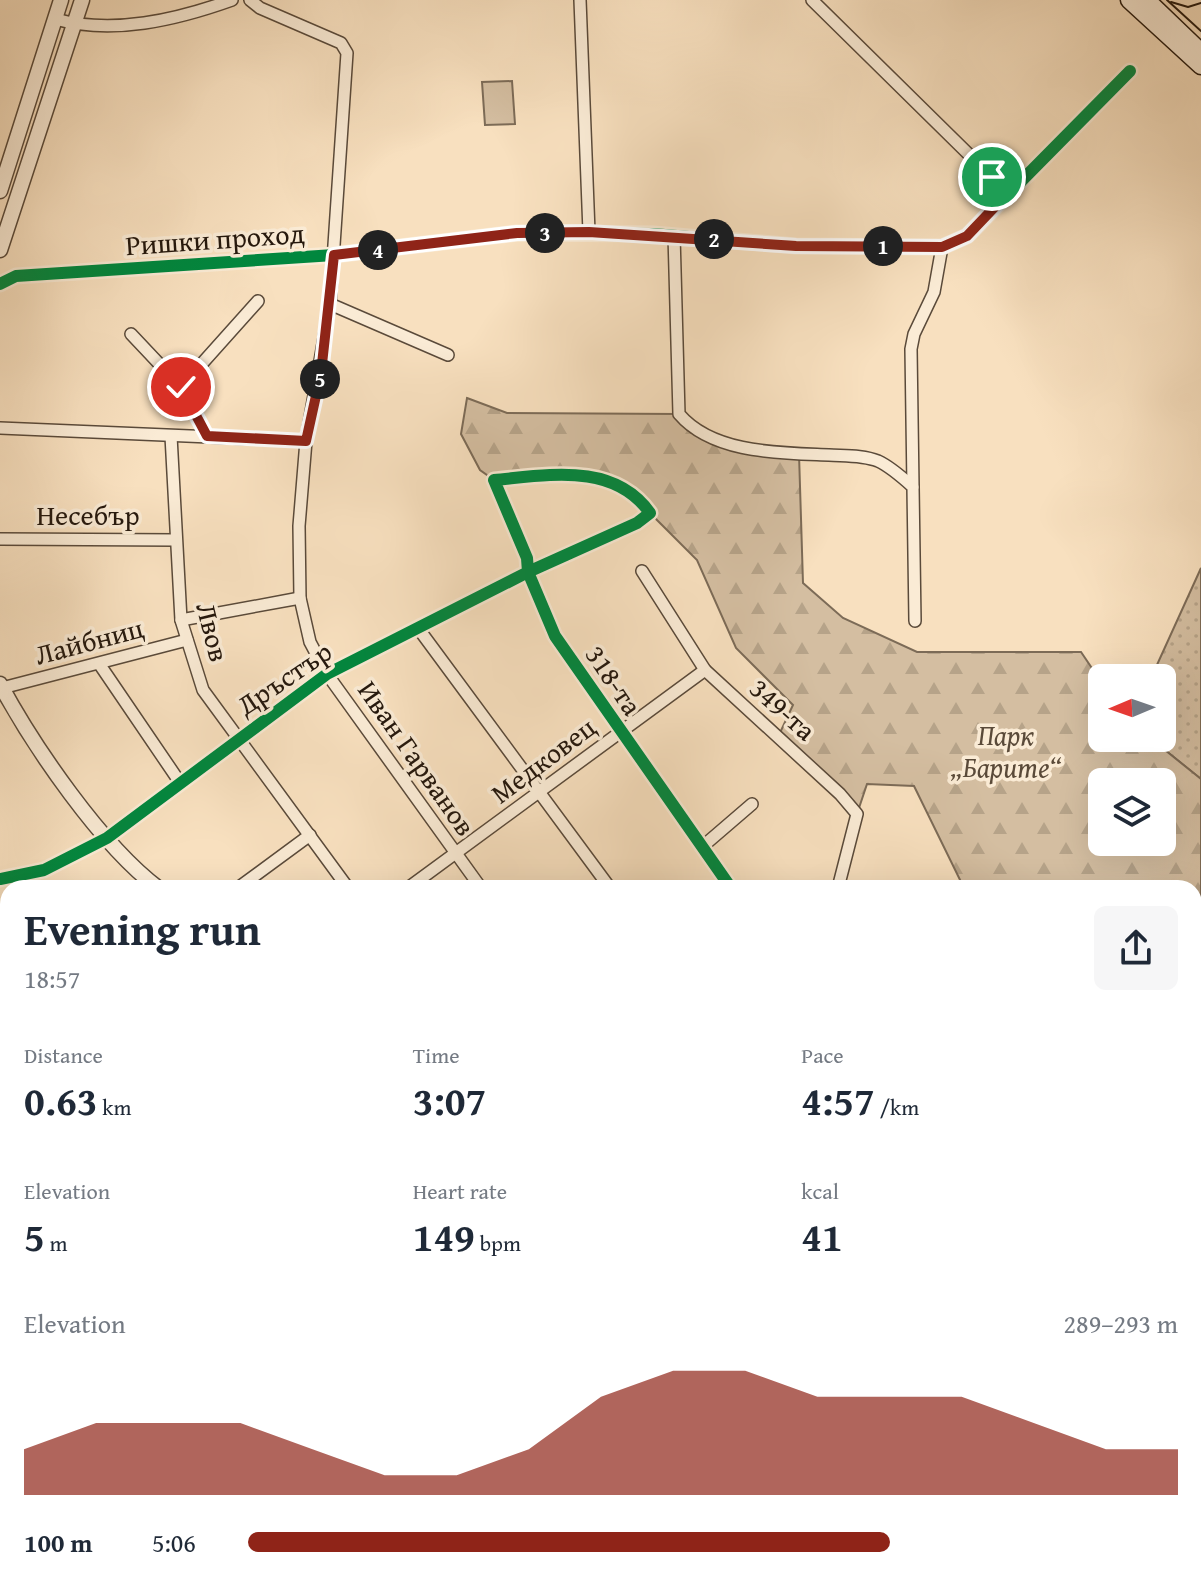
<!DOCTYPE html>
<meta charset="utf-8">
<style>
:root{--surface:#fff;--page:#f6f6f7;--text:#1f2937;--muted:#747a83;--accent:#8f2418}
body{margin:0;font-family:"Gentium Book Plus",serif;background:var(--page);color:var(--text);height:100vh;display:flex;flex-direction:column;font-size:30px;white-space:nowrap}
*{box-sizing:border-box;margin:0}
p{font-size:26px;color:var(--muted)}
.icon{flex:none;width:44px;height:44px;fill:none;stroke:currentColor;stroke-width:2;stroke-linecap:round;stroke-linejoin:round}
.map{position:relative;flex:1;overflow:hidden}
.panel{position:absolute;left:0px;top:880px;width:1202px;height:710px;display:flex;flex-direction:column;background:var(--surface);border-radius:24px 24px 0 0;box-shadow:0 8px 32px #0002}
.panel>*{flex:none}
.needle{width:52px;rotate:268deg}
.tools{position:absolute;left:1088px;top:664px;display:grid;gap:16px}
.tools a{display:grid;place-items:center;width:88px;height:88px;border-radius:12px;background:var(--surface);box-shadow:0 8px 32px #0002;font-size:40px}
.pin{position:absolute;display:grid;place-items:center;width:68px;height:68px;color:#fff;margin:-34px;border:4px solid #fff;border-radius:50%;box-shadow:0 2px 8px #0007}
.km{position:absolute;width:40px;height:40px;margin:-20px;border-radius:50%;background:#222;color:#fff;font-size:22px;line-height:40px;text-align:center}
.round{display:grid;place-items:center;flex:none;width:84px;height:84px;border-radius:12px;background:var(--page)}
.headline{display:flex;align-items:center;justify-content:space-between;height:136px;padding:0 24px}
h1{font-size:44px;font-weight:800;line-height:60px}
.figures{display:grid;grid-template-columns:repeat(3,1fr);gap:12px;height:136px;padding:8px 24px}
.figures div{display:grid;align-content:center}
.figures b{font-size:40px;font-weight:800}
.figures small{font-size:22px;font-weight:400}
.figures p{font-size:22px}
.chart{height:224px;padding:16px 24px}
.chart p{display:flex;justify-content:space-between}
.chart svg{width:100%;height:144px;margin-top:8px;fill:var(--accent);opacity:.7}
ul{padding:0 24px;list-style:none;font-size:26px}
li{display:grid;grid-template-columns:128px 96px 1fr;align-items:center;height:60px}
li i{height:20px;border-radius:10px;background:var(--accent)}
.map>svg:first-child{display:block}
.grass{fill:url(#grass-dots);stroke:#7c6b57;stroke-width:2}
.forest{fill:url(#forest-firs);stroke:#7c6b57;stroke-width:2;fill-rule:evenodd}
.pitch{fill:#d4bea1;stroke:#7c6b57;stroke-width:2}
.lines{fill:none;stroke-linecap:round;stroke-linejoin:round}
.minor-casing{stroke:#5a4a3a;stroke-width:14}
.tertiary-casing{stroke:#5a4a3a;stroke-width:17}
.secondary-casing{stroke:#25180d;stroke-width:19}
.minor{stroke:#faebd5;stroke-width:11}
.tertiary{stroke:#faebd5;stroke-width:14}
.secondary{stroke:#faebd5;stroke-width:16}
.tram{stroke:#25180d;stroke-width:2}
.cycleway-casing{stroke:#faebd5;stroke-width:17}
.cycleway{stroke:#00873e;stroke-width:12}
.route-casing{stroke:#fff;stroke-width:16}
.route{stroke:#8f2418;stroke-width:10}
.labels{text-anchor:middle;stroke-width:7;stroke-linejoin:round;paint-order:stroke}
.street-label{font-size:28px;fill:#25180d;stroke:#faebd5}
.park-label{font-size:28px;font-style:italic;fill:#5a4a39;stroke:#faebd5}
</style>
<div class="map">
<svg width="1201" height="1589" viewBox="0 0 1201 1589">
<defs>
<pattern id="grass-dots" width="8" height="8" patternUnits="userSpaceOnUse" patternTransform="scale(2)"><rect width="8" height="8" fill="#d4bea1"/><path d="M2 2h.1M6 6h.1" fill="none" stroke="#b6a389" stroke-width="1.8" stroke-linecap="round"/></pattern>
<pattern id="forest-firs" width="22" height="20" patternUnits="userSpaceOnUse" patternTransform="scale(2)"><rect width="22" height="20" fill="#d4bea1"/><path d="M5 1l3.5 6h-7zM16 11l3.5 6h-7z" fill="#b6a389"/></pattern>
</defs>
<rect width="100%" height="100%" fill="#f8e0bf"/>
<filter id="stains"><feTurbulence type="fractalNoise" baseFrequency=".0025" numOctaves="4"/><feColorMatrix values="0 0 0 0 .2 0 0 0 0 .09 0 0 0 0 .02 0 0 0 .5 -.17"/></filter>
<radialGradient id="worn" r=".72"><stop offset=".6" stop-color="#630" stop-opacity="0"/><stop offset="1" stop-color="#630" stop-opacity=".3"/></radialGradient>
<g class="grass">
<polygon points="1201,568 1201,779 1150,738 1162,738 1162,678 1151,678"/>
<path d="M1194,1119C1201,1139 1194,1157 1201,1177V1297L1194,1299Z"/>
</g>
<path class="forest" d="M467,398L507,413L679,414L707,436L799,454L803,583L843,618L917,652H1081L1102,683V738H1150L1201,779V1131L1194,1119V888H964L914,786L867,784L857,814L778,737L793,705L736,648L697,560L650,513L636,494L580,473L494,480L480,470L461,434ZM1102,782H1162V842H1102Z"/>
<polygon class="pitch" points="512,81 515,124 485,125 482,82"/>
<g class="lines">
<g class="minor-casing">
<g id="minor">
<polyline points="250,0 260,8 341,43 347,53 330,304 306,441 299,526 300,598 310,642 327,674 481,888"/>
<polyline points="580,0 589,232"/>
<polyline points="812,0 1008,193"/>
<path d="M55,19C113,35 176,20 232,0"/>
<path d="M674,235L679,414C713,454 781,453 829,455C845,456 863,455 878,461C891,467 903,478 913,487L915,621"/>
<polyline points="0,284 16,276 334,255 517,233 653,234 796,246 942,247 967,236 1130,71"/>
<polyline points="330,304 448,355"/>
<polyline points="131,334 181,387"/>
<polyline points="0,428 306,441"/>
<polyline points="171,436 181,620 203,690 348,888"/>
<polyline points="207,436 181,387 258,301"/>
<polyline points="913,487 911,349 914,334 934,292 942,247"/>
<polyline points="0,539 176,540"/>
<polyline points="642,571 705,670 840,794 857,814 838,888"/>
<polyline points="181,620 300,598"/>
<polyline points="418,628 610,888"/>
<polyline points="100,665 181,784"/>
<polyline points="2,688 187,640"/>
<polyline points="702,847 752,804"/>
<path d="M0,879L44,870L107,838L327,674L528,572L637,523L650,513C614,462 549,475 494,480L527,558L528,572L555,636L731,888"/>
<polyline points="238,888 310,835"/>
<polyline points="408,888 705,670"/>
<polyline points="0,967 8,966"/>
<polyline points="0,1062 8,1061"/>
<polyline points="0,1128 8,1127"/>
<polyline points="0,1238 8,1237"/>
<polyline points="0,1352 8,1349"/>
<polyline points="1194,1373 1201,1374"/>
<polyline points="1194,1455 1201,1453"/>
<polyline points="1194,1550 1201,1549"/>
<polyline points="322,1582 324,1589"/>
<polyline points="602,1582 607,1589"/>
<polyline points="1064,1582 1065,1589"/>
<polyline points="1137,1582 1137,1589"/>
<polyline points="106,1589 129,1582"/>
<polyline points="411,1589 425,1582"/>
<polyline points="650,1589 658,1582"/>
</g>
</g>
<g class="tertiary-casing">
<g id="tertiary">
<polyline points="0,191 61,0"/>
<polyline points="0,250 82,0"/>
<path d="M0,684C34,747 101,845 158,888"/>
<polyline points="0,1518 8,1545"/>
<polyline points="19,1582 21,1589"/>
<polyline points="734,1582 737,1589"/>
</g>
</g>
<g class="secondary-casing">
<g id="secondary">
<polyline points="1129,0 1201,66"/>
<polyline points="1147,0 1198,49"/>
</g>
</g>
<use href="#minor" class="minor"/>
<use href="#tertiary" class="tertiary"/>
<use href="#secondary" class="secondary"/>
<g class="tram">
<polyline points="1167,0 1201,31"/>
<polyline points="1171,2 1188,7 1201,3"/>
</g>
<g class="cycleway-casing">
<g id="cycleway">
<polyline points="0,284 16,276 334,255 517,233 653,234 796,246 942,247 967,236 1130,71"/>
<path d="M0,879L44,870L107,838L327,674L528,572L637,523L650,513C614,462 549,475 494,480L527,558L528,572L555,636L731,888"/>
</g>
</g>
<use href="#cycleway" class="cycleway"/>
</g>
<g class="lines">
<g class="route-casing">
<polyline id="route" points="181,387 207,436 306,441 321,373 334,255 517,233 589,232 796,246 942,247 967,236 1008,193 992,177"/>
</g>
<use href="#route" class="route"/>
</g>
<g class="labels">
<g class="street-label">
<text transform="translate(215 239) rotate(-4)" y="10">Ришки проход</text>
<text x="88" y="525">Несебър</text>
<text transform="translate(213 632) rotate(76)" y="10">Лвов</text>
<text transform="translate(89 641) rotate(-15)" y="10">Лайбниц</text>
<text transform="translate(284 678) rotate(-34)" y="10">Дръстър</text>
<text transform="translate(614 680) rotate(56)" y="10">318-та</text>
<text transform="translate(783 709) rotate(42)" y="10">349-та</text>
<text transform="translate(417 758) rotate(55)" y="10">Иван Гарванов</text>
<text transform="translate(543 760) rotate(-37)" y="10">Медковец</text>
</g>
<g class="park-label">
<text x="1006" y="745">Парк<tspan x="1006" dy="32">„Барите“</tspan></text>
</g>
</g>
<rect width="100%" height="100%" filter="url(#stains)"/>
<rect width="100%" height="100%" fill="url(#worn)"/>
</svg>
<div class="tools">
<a><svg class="needle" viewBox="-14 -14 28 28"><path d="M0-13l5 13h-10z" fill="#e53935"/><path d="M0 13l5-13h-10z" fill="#747a83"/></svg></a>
<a><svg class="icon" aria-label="layers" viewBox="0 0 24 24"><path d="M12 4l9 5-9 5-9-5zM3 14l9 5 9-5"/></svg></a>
</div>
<div class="pin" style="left:992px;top:177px;background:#1e9e55"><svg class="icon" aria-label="arrive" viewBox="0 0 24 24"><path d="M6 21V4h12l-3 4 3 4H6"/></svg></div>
<div class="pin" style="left:181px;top:387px;background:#d93025"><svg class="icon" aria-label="check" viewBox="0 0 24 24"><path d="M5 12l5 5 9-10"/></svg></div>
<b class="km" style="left:883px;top:246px">1</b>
<b class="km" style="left:714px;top:239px">2</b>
<b class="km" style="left:545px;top:233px">3</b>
<b class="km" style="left:378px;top:250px">4</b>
<b class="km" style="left:320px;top:379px">5</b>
<section class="panel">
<div class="headline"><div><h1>Evening run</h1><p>18:57</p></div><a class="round"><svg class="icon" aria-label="share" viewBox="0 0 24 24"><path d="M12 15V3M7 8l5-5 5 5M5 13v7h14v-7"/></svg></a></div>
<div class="figures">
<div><p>Distance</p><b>0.63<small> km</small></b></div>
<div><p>Time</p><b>3:07</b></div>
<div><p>Pace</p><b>4:57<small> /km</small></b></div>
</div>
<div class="figures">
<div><p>Elevation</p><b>5<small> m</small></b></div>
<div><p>Heart rate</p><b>149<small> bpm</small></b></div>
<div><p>kcal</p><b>41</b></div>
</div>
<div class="chart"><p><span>Elevation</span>289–293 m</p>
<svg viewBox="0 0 160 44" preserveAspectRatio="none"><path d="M0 44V30L10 22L20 22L30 22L40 30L50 38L60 38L70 30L80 14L90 6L100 6L110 14L120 14L130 14L140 22L150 30L160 30V44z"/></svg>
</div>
<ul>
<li><b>100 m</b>5:06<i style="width:69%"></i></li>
</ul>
</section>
</div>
